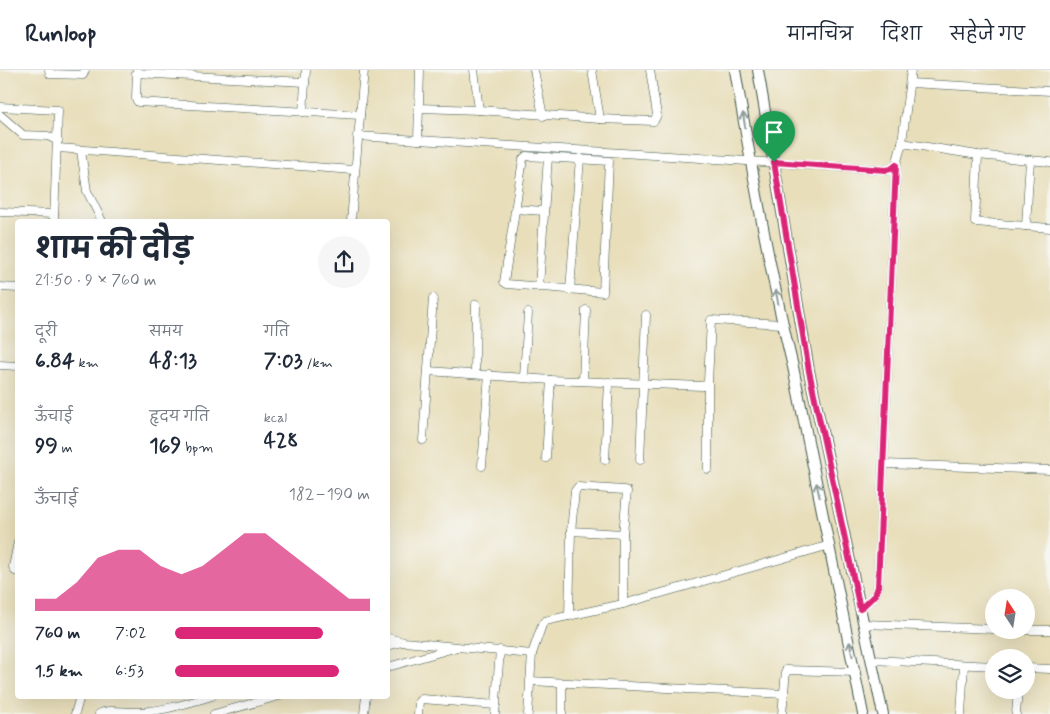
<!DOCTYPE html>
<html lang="hi">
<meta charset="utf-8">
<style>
:root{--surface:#fff;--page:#f6f6f7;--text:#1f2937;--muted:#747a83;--line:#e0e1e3;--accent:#db2777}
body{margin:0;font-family:Mynerve,"Playpen Sans Deva",sans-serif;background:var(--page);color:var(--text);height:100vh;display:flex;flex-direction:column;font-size:19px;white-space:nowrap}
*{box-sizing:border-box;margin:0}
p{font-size:16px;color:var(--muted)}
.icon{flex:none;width:28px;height:28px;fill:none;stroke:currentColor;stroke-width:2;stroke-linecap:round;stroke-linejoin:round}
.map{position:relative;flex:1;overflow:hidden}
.drawer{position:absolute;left:15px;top:149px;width:375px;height:480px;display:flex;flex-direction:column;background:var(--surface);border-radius:5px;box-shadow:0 5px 20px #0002}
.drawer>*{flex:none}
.needle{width:32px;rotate:348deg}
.buttons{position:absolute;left:985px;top:519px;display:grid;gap:10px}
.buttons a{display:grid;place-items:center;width:50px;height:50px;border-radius:50%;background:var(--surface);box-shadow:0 5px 20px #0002;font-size:25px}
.pin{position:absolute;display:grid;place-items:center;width:42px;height:42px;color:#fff;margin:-51px -21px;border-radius:50% 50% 50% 0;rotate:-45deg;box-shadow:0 0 5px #0007}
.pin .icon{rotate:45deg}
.round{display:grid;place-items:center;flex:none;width:52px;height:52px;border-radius:26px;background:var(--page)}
.headline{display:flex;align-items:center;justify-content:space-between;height:85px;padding:0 20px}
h1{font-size:28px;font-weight:700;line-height:38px}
.stats{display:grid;grid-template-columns:repeat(3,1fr);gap:8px;height:85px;padding:5px 20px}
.stats div{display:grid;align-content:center}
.stats b{font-size:21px;font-weight:700}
.stats small{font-size:14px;font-weight:400}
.stats p{font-size:14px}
.chart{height:140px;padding:10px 20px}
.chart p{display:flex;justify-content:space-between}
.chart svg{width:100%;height:90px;margin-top:5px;fill:var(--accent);opacity:.7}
ul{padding:0 20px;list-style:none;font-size:16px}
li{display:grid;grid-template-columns:80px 60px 1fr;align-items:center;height:38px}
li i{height:12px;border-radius:6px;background:var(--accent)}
header{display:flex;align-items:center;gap:30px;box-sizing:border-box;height:70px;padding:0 25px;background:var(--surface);border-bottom:1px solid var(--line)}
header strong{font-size:24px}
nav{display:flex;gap:28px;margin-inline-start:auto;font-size:18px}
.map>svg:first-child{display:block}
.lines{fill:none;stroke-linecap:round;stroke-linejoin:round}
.minor-casing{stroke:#3d5548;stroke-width:9}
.secondary-casing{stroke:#3d5548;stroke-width:12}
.minor{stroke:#fff;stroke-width:8}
.secondary{stroke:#fff;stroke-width:10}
.oneway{stroke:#8f9e9a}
.route-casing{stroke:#fff;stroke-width:10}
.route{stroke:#db2777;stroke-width:6}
</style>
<header>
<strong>Runloop</strong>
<nav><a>मानचित्र</a><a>दिशा</a><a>सहेजे गए</a></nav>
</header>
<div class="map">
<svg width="1050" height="644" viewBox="0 0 1050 644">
<rect width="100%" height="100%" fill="#f6f6f2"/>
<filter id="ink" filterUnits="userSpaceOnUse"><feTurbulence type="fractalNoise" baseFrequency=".02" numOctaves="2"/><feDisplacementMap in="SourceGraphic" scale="10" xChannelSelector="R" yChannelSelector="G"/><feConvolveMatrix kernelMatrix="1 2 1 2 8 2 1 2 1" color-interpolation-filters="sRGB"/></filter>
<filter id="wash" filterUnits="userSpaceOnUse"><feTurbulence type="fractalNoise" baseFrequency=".0096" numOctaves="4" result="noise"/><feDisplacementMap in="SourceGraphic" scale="20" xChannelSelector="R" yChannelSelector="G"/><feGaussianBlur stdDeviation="1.12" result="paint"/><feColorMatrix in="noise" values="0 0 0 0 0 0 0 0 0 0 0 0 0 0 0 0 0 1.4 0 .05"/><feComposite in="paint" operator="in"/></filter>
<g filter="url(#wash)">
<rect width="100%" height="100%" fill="#e8deba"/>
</g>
<g filter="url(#ink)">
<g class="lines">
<g class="minor-casing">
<g id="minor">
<polyline points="49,0 50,4 83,5 85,0"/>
<polyline points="137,0 136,29 138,32 360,45"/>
<polyline points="474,0 479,40"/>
<polyline points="534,0 543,46"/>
<polyline points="592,0 600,49"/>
<polyline points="136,3 305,12"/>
<polyline points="910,13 1050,21"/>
<polyline points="0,37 58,40 54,151"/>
<polyline points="419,38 479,40 600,49 654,51 657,45 650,0"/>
<polyline points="303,42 306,0"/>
<polyline points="0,45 23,65 48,66 58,71"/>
<polyline points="357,66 888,100 896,95 902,73 911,0"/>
<polyline points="418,70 420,0"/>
<polyline points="902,73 978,85 1050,92"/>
<polyline points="58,78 354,100"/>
<polyline points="81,81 87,121 102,151"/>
<polyline points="978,85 975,152 1050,158"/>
<polygon points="526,86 609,91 603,222 507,214 504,212 523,89"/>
<polyline points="515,139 544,141"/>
<polyline points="0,142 54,144"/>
<polyline points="351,151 364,0"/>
<polyline points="1026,156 1030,90"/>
<polyline points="0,217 18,218"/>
<polyline points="539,217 548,87"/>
<polyline points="570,220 580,88"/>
<polyline points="0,295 18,296"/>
<polyline points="429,301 551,310 702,316 706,315 708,312 711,250 782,254"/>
<polyline points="475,303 476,234"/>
<polyline points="524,307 528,243"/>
<polyline points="583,311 586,240"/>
<polyline points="708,314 708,399"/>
<polyline points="423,370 433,228"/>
<polyline points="546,388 551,310"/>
<polyline points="605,390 609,312"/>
<polyline points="640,390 646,245"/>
<polyline points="884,394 1050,400"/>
<polyline points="482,396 489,304"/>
<polyline points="571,461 623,464"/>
<polyline points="18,472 13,497 15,501 18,502"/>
<polyline points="860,539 875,525 878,517 896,95"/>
<polyline points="569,546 571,461 575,421 578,417 624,420 627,421 623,464 623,534"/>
<polyline points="864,554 994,559"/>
<polyline points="1026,560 1050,560"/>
<polyline points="388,568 404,572 532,584 542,555 545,551 623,534 830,475"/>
<polyline points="388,576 402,572"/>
<polyline points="872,590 994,596"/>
<polyline points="388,597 454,578"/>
<polyline points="1026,598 1050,599"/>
<polyline points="530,611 784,624"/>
<polyline points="75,644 80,626"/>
<path d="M99,644C109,638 127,643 138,642C164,641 188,633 212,626"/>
<polyline points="214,644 279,626"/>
<polyline points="364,644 366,626"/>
<polyline points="418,644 419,631 422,629 496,635"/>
<polyline points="495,644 500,580"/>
<polyline points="528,644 532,584"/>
<polyline points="562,644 562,613"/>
<polyline points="782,644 786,600 856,602"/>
<polyline points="961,644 964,595"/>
<polyline points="1016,644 1018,620"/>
</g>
</g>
<g class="secondary-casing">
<g id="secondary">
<path d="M735,0C752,99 769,199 793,297L863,644"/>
<polyline points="758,0 809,301 883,644"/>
</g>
</g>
<use href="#minor" class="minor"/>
<use href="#secondary" class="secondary"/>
</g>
<defs><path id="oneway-shaft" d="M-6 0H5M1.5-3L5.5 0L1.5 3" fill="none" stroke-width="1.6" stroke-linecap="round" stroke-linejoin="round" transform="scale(1.25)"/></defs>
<g class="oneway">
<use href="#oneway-shaft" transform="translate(744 50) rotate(-99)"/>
<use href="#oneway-shaft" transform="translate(777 227) rotate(-101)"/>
<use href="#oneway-shaft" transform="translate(818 420) rotate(-102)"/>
<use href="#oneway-shaft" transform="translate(851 579) rotate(-102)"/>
</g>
</g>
<g class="lines" filter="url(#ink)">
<g class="route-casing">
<polygon id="route" points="774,92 886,100 891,99 896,95 878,517 875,525 860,539 809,301"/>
</g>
<use href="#route" class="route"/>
</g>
</svg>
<div class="buttons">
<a><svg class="needle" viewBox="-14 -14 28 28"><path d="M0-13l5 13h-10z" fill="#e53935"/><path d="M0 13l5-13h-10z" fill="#747a83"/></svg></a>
<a><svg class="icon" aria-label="layers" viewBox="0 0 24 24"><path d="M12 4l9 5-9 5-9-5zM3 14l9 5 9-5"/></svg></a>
</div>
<div class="pin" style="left:774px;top:92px;background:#1e9e55"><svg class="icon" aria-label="arrive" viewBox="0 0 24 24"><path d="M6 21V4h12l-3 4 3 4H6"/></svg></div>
<section class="drawer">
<div class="headline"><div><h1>शाम की दौड़</h1><p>21:50 · 9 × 760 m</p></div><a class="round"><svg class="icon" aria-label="share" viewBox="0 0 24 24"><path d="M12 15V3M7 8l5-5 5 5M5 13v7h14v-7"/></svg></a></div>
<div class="stats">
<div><p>दूरी</p><b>6.84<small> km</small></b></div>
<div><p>समय</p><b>48:13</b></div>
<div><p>गति</p><b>7:03<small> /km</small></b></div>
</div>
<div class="stats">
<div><p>ऊँचाई</p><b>99<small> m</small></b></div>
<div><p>हृदय गति</p><b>169<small> bpm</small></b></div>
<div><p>kcal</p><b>428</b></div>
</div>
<div class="chart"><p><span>ऊँचाई</span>182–190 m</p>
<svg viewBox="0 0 160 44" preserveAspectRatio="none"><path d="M0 44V38L10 38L20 30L30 18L40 14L50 14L60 22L70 26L80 22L90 14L100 6L110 6L120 14L130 22L140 30L150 38L160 38V44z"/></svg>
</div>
<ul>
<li><b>760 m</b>7:02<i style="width:76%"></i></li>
<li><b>1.5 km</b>6:53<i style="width:84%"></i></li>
</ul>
</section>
</div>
